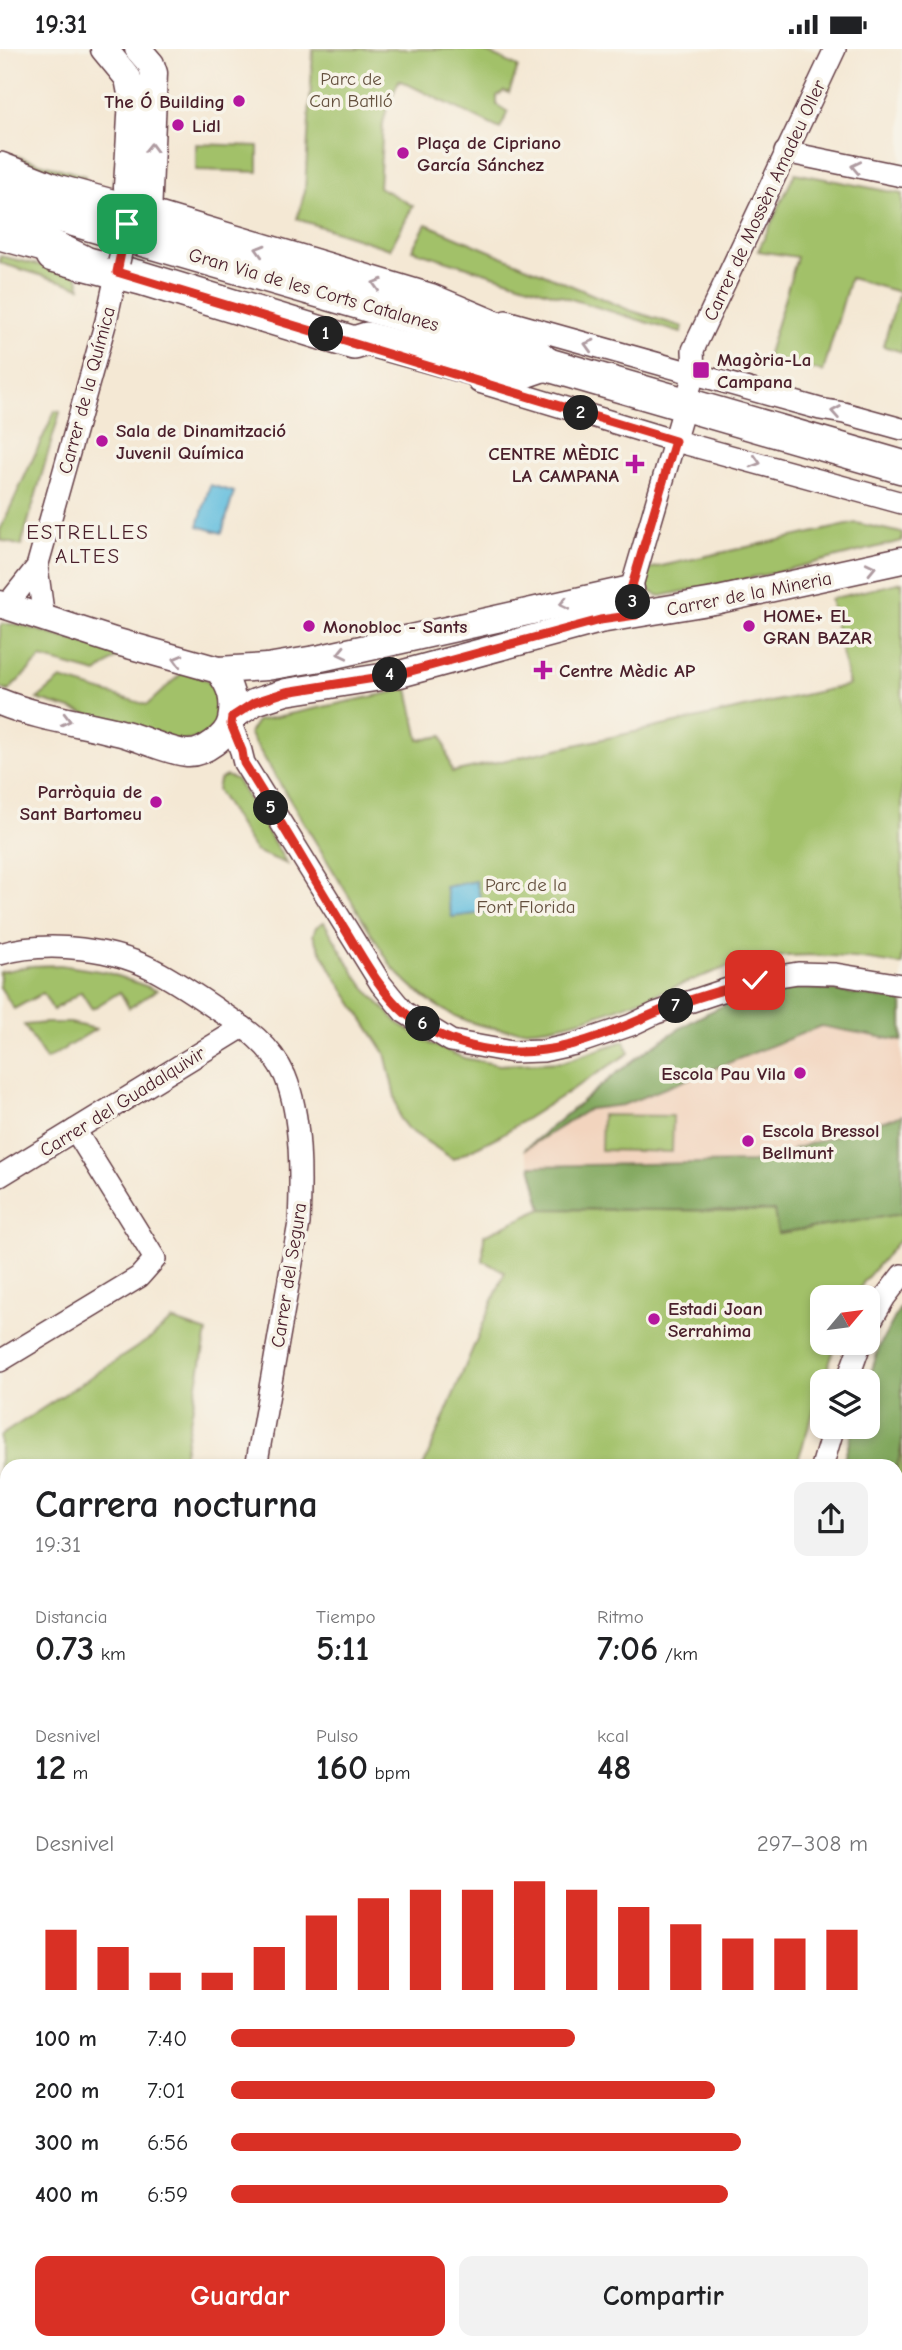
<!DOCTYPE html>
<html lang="es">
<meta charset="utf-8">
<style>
:root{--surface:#fff;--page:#f2f2f2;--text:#202124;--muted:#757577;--accent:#d93025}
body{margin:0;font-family:"Comic Neue",sans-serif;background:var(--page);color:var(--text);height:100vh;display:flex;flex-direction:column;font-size:26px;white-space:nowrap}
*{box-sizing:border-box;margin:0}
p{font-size:23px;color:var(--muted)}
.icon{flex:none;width:38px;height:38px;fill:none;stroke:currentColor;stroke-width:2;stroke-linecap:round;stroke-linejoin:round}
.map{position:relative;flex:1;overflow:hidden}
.sheet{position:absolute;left:0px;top:1410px;width:903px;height:891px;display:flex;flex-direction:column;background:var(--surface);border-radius:21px 21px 0 0;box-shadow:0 4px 10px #0003}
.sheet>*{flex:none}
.needle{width:46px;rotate:61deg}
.controls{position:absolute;left:810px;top:1236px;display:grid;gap:14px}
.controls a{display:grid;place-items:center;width:70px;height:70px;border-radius:14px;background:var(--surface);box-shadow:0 4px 10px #0003;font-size:35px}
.pin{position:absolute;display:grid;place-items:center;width:60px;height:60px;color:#fff;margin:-30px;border-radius:14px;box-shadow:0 4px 10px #0006}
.km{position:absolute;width:35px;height:35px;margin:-18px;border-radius:50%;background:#222;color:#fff;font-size:19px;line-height:35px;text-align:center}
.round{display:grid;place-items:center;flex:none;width:74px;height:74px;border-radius:14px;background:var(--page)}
.headline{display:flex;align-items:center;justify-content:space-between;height:119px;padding:0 35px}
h1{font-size:38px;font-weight:800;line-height:52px}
.figures{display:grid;grid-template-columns:repeat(3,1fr);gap:10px;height:119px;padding:7px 35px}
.figures div{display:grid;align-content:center}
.figures b{font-size:35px;font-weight:800}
.figures small{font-size:19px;font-weight:400}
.figures p{font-size:19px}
.chart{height:196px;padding:14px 35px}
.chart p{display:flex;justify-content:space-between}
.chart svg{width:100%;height:126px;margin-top:7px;stroke:var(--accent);stroke-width:6}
.action{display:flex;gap:14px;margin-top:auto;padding:14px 35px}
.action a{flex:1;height:80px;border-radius:14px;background:var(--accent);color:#fff;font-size:28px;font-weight:800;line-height:80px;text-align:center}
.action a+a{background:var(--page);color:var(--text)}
ul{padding:0 35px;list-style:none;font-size:23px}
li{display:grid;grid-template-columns:112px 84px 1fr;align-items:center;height:52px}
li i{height:18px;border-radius:9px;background:var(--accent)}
.status{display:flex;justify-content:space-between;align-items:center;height:49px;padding:0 35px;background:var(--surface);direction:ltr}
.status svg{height:19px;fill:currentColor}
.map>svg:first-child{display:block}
.built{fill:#f2d4be}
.green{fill:#a2c169;stroke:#76704a;stroke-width:2}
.forest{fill:#81a75d;stroke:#666344;stroke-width:2}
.water{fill:#60bdde;stroke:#556e84;stroke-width:2}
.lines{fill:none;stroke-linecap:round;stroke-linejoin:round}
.minor-casing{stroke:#643d44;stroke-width:24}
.tertiary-casing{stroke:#643d44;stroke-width:29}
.primary-casing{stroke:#643d44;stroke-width:36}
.trunk-casing{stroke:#643d44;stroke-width:38}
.minor{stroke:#fff;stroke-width:21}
.tertiary{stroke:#fff;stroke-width:26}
.primary{stroke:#fff;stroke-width:33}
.trunk{stroke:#fff;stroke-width:35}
.minor-bridge-casing{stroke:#643d44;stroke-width:24;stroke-linecap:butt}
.minor-bridge{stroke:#fff;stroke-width:21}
.oneway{stroke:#ae9aa0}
.route-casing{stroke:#fff;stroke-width:14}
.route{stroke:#d93025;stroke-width:9}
.poi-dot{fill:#b5179e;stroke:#f7f3e8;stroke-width:2.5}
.labels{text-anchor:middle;stroke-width:7;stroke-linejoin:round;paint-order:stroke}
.park-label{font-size:19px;fill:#64503e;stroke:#f7f3e8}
.poi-label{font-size:19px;font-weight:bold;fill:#4a1f2b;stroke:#f7f3e8;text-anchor:start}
.street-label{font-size:19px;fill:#4a1f2b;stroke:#f7f3e8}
.neighbourhood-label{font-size:21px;letter-spacing:2px;fill:#4a1f2b;stroke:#f7f3e8}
</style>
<div class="status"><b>19:31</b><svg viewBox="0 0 49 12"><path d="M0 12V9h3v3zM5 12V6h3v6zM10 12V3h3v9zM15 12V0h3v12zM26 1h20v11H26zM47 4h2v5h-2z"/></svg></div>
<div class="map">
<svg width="902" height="2301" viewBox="0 0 902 2301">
<rect width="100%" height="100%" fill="#f7f3e8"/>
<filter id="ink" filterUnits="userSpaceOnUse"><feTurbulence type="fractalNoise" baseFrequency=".0143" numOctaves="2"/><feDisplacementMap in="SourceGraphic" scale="14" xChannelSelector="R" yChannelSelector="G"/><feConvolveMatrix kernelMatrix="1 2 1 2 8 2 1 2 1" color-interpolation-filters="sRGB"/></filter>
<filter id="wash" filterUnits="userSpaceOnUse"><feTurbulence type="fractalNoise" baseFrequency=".00686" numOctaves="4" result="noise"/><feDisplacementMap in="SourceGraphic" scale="28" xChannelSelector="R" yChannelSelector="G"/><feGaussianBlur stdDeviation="1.57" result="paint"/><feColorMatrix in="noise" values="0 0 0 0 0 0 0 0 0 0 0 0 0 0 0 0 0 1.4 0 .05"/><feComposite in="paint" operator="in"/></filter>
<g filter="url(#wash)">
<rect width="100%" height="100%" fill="#f4e8d4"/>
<g class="built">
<polygon points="821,977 902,992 902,1066 793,1100 792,1103 753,1113 531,1117 524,1101 589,1060 623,1056 803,980"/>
<polygon points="896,2281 902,2292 902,2301 416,2301 412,2294 896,2294"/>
</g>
<g class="green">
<polygon points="313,0 480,0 518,18 509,44 504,42 497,47 497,56 508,63 500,80 399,31 387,59 383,74 379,138 413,157 390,200 297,170 305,142"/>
<polygon points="196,95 258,97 258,123 196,121"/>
<polygon points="9,105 85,127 85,138 7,110"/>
<polygon points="795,124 902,145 902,244 850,229 823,323 767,308 797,208 758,202"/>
<polygon points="426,175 629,261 683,278 681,284 412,201"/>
<polygon points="0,207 69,223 78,227 80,238 0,214"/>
<polygon points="898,247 902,248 902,303 883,297"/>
<polygon points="55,362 60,363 21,497 0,491 0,481"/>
<path d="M856,474L902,484V492L773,524L661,547C646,543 645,538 645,523L648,520Z"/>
<path d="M902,533V916C848,907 798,901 744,913C725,918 706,926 688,933C575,974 488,1023 392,918L249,684L257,672L408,640L419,691L442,687L452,723L849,636L830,550Z"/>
<polygon points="3,575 16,575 121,605 97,624 41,609 8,642 0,639 0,577"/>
<path d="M183,623C192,625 202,627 209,633C236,658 214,693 180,692L37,650L61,630L147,656Z"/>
<polygon points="226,727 236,730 287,815 255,802 217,741 219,731"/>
<polygon points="324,873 356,927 372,947 397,973 431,995 464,1009 499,1016 563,1013 624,992 629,1004 501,1086 453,1110 408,1080 400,1070 385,1004 336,929 315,891 313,886 316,878"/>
<polygon points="60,916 106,923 157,941 129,959 120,943 92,960 81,943 53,961 43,944 14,960 0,938 0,923 30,917"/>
<polygon points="46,974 70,974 96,980 46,1011 24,976"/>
<polygon points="602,1066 673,1067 672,1103 601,1101"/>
<polygon points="542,1160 775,1162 779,1184 902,1165 902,1188 864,1232 856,1248 822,1248 822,1293 836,1293 796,1417 423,1418 505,1223 483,1212 484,1186"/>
<polygon points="172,1271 207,1283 182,1414 194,1417 7,1418 7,2294 46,2294 42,2301 0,2301 0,1387 151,1289"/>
<polygon points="902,1394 902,1582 896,1588 896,1424"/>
<polygon points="902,1675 902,1746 896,1754 896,1683"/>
<polygon points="901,2230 902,2231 902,2292 896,2281 896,2233"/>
<polygon points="304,2294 412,2294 416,2301 300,2301"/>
<polygon points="425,2294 469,2294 473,2301 426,2301 423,2295"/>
<polygon points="482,2294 526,2294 530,2301 474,2301 473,2299"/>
</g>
<g class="forest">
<path d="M788,939L821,940L902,952V992L821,977L623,1056L589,1060L524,1101C585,1051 648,991 720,958C742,948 765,944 788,939Z"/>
<polygon points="902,1066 902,1165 778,1184 774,1162 542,1160 531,1117 753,1113 791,1103 793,1100"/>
<polygon points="902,1255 902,1394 896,1424 896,1418 842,1417 854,1377 868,1377 868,1333 879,1298"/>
<polygon points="902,1746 902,1813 896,1817 896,1754"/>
<polygon points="0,1912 7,1914 7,2036 0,2029"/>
<polygon points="46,2294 177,2294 176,2301 42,2301"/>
</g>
<g class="water">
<polygon points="210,436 234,443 222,484 198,477"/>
<polygon points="476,832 484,864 452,868 445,838"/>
</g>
</g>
<g filter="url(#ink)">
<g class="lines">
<g class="minor-casing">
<g id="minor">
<polyline points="785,103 902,127"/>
<polyline points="506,272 820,360 844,364 902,380"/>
<polyline points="479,333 665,389 902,454"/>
<polyline points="37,518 44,570"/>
<polyline points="633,555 631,540 694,325 693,301 835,0"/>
<polyline points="6,557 37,518 106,272 119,213"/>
<polyline points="231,675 241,702 244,714 381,935 404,963 451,992 512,1003 543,1002 575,995 631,976 656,964 755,931 798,924 835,925 902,936"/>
<path d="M0,905C48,891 116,899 160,924C180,935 199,948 218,961C246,979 271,996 285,1027C302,1068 301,1130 299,1174L256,1418"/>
<polyline points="0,1127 243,978"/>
<polyline points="868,1277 885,1248 902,1226"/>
<polyline points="0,1312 139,1228 155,1210 75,1081"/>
<polyline points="847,1332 861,1293"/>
<polyline points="822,1418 834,1377"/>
<polyline points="229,2301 236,2294"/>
<polyline points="287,2301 290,2294"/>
</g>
</g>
<g class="tertiary-casing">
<g id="tertiary">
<polyline points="104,0 128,29 132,50 127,138 129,162"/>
<polyline points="138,0 151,15 154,24 148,167"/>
<path d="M0,555L114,592L218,621C231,637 235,651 231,671C228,687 203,705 187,704C171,703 142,690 125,685C84,674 39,669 0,653"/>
<polyline points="218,621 267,618 321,609 631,540"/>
<polyline points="232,668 255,653 286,643 400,625 600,571 714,552 902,511"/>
<polyline points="896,1600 902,1594"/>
<polyline points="896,1634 902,1627"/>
<polyline points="896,2125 902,2133"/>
</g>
</g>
<g class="primary-casing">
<g id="primary">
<polyline points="0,120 56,142 148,167 429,251 519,289 545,315 902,418"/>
<polyline points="53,206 141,229 354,294 367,290 479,321 513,326 545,315"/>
</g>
</g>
<g class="trunk-casing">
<g id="trunk">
<polyline points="0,148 454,280 545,315"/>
<polyline points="0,183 44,195 81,213"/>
</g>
</g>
<use href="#minor" class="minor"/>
<use href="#tertiary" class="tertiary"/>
<use href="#primary" class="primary"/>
<use href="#trunk" class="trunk"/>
<g class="minor-bridge-casing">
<polyline id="minor-bridge" points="119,213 127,175"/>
</g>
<use href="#minor-bridge" class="minor-bridge"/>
</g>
<defs><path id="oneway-chevron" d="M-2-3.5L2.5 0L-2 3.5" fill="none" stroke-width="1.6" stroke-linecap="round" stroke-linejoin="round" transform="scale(1.75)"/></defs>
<g class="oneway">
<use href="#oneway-chevron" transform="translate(151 99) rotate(-89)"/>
<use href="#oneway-chevron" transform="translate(856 118) rotate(-168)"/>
<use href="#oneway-chevron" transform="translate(260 201) rotate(-164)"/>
<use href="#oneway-chevron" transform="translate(377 235) rotate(-163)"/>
<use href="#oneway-chevron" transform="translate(589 296) rotate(-164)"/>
<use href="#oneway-chevron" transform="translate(836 363) rotate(-170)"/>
<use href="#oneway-chevron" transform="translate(756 413) rotate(16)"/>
<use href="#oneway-chevron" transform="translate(871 519) rotate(-13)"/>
<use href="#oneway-chevron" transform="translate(564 555) rotate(167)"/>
<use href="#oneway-chevron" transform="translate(342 604) rotate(167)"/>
<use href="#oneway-chevron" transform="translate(178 611) rotate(-165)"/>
<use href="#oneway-chevron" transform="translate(66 671) rotate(14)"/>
</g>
</g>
<g class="lines" filter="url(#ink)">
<g class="route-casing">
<path id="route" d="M127,175L117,223L675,392L631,540L636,566L600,571L400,625L286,643L255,653L232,668L231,675L242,702L244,714C278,768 310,823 343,877C360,904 381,944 405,964C442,995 496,1008 544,1001C583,996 619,980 655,964C687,950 722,942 755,931"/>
</g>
<use href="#route" class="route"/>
</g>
<g class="poi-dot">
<circle cx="239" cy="52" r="7"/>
<circle cx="178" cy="76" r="7"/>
<circle cx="403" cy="104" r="7"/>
<rect x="692" y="312" width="18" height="18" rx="3.5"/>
<circle cx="102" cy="392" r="7"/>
<path d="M631.5 404.5h7v7h7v7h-7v7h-7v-7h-7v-7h7z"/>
<circle cx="309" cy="577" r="7"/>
<circle cx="749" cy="577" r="7"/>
<path d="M539.5 610.5h7v7h7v7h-7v7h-7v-7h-7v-7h7z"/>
<circle cx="156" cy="753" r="7"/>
<circle cx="800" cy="1024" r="7"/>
<circle cx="748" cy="1092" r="7"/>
<circle cx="654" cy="1270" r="7"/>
</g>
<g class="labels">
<g class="park-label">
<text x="351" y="36">Parc de<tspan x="351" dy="22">Can Batlló</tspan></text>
<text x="526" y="842">Parc de la<tspan x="526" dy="22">Font Florida</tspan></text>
</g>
<g class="poi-label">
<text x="225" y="59" text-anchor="end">The Ó Building</text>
<text x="192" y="83">Lidl</text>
<text x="417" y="100">Plaça de Cipriano<tspan x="417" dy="22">García Sánchez</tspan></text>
<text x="717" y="317">Magòria-La<tspan x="717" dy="22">Campana</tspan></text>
<text x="116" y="388">Sala de Dinamització<tspan x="116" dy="22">Juvenil Química</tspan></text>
<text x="619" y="411" text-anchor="end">CENTRE MÈDIC<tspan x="619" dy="22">LA CAMPANA</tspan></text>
<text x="763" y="573">HOME+ EL<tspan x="763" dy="22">GRAN BAZAR</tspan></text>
<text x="323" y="584">Monobloc - Sants</text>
<text x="559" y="628">Centre Mèdic AP</text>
<text x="142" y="749" text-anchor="end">Parròquia de<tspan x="142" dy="22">Sant Bartomeu</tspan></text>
<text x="786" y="1031" text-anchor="end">Escola Pau Vila</text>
<text x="762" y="1088">Escola Bressol<tspan x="762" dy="22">Bellmunt</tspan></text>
<text x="668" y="1266">Estadi Joan<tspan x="668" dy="22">Serrahima</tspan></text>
</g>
<g class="street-label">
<text transform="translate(764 151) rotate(-65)" y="7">Carrer de Mossèn Amadeu Oller</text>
<text transform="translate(314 240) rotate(16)" y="7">Gran Via de les Corts Catalanes</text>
<text transform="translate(86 341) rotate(-75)" y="7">Carrer de la Química</text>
<text transform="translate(749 544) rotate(-11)" y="7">Carrer de la Mineria</text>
<text transform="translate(122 1052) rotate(-32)" y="7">Carrer del Guadalquivir</text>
<text transform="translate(288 1226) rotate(-81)" y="7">Carrer del Segura</text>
</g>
<g class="neighbourhood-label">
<text x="88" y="490">ESTRELLES<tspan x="88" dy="24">ALTES</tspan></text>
</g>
</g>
</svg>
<div class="controls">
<a><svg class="needle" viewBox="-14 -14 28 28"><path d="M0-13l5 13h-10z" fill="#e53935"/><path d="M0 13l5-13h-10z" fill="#757577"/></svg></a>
<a><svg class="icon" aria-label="layers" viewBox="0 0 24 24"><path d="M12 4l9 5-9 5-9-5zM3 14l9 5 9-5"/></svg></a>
</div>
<div class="pin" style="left:127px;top:175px;background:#1e9e55"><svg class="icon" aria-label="arrive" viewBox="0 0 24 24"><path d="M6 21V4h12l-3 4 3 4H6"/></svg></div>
<div class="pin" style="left:755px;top:931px;background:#d93025"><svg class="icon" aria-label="check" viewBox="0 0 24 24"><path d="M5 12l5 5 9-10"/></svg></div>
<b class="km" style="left:326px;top:285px">1</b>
<b class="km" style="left:581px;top:364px">2</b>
<b class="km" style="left:633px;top:553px">3</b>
<b class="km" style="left:390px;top:626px">4</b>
<b class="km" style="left:271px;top:759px">5</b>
<b class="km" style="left:423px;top:975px">6</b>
<b class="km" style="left:676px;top:957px">7</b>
<section class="sheet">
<div class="headline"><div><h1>Carrera nocturna</h1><p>19:31</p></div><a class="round"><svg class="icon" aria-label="share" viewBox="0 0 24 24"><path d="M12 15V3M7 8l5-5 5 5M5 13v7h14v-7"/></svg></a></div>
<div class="figures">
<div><p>Distancia</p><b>0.73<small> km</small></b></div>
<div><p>Tiempo</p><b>5:11</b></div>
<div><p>Ritmo</p><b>7:06<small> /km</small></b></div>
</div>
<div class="figures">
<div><p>Desnivel</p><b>12<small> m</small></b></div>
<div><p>Pulso</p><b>160<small> bpm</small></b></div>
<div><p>kcal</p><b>48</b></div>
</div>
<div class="chart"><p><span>Desnivel</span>297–308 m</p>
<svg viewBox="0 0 160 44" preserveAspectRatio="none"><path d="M5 44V23M15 44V29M25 44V38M35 44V38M45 44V29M55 44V18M65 44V12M75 44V9M85 44V9M95 44V6M105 44V9M115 44V15M125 44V21M135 44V26M145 44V26M155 44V23"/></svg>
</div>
<ul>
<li><b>100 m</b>7:40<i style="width:54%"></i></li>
<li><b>200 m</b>7:01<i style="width:76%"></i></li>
<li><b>300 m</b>6:56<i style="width:80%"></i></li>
<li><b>400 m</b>6:59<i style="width:78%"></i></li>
</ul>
<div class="action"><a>Guardar</a><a>Compartir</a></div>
</section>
</div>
